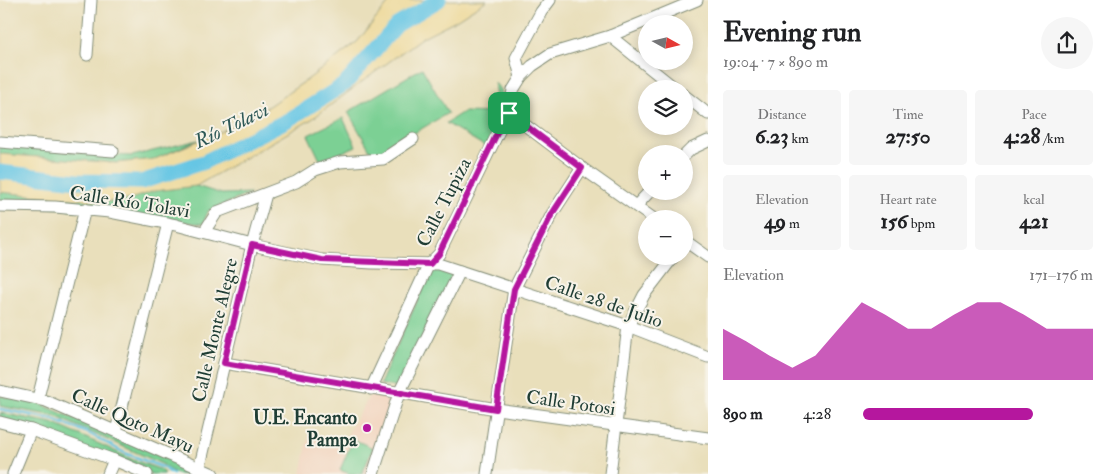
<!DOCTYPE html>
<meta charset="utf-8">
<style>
:root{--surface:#fff;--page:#f6f6f6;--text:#202124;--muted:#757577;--accent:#b5179e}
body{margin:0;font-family:"IM FELL Double Pica",serif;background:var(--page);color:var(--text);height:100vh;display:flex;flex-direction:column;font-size:19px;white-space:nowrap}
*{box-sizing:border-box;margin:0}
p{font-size:16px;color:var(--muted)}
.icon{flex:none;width:28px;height:28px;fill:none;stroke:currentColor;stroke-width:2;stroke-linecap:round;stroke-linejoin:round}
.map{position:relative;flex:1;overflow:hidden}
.sheet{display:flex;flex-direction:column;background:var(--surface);width:400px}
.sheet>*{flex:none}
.needle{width:32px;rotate:98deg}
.buttons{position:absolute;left:638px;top:15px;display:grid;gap:10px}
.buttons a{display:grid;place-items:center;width:55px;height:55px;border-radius:50%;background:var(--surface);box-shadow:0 2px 12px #0003;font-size:25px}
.pin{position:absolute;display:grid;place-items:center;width:42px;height:42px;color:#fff;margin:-21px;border-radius:10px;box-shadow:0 2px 8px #0006}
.round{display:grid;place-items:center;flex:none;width:52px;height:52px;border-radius:26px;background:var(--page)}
.summary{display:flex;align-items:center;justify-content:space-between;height:85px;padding:0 15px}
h1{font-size:28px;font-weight:700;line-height:38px}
.metrics{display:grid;grid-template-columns:repeat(3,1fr);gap:8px;height:85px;padding:5px 15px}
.metrics div{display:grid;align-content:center;border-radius:5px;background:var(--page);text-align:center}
.metrics b{font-size:21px;font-weight:700}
.metrics small{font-size:14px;font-weight:400}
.metrics p{font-size:14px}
.chart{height:140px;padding:10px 15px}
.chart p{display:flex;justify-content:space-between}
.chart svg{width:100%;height:90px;margin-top:5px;fill:var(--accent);opacity:.7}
ul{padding:0 15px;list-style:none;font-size:16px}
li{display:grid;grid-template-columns:80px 60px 1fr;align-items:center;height:38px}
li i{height:12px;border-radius:6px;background:var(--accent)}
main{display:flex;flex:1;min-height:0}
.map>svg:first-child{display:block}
.built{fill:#f2d4be}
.green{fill:#7bd094;stroke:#4d8664}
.sand{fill:#eeda9e;stroke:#868c69}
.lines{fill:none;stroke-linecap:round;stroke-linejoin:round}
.stream{stroke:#66c6e4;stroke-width:2.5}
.river{stroke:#66c6e4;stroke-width:15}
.minor-casing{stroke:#848e78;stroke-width:13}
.minor{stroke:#fff;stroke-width:11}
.route-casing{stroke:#fff;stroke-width:10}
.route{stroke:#b5179e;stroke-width:6}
.poi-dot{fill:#b5179e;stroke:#f7f3e8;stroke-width:2}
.labels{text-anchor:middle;stroke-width:4;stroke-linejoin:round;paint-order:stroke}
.street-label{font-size:19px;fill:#1f3d34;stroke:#f7f3e8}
.poi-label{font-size:19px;font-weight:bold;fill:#1f3d34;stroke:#f7f3e8;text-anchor:end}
.water-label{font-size:20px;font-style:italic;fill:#2d5857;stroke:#f7f3e8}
</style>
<main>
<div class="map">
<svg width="708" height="474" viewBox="0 0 708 474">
<rect width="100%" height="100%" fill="#f7f3e8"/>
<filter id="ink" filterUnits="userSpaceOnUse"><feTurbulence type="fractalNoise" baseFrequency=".02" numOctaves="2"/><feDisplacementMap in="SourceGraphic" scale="10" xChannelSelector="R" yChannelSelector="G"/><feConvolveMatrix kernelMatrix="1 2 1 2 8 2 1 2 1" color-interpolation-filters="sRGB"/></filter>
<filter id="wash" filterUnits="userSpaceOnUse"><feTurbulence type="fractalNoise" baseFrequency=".0096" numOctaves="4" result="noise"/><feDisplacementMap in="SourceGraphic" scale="20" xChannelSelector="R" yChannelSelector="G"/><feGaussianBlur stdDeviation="1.12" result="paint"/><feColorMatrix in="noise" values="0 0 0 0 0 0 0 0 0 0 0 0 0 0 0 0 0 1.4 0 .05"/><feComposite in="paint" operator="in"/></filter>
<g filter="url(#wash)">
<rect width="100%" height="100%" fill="#e9dfbb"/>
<polygon class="built" points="370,395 393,399 367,474 301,474 309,435 340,447"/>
<g class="green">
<polygon points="422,68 448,113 374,157 348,112"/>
<path d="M494,82C515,103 497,126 486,147L446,123L463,112L498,113Z"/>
<polygon points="343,118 356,146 321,162 308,135"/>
<polygon points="198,140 155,159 116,163 0,154 0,145 93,154 132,156"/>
<polygon points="196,186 222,194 251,193 208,211 203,224 0,202 0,192 102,202 127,200 154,191"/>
<polygon points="438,268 453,273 398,388 380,384 431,270"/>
<polygon points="0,396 38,403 195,470 193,474 176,474 162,464 55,416 0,406"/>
<polygon points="0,413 52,423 102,445 133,460 159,469 165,474 152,474 0,419"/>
<polygon points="353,439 373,448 362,474 350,474 340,470"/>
</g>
<polygon class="sand" points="391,0 487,0 456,20 421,38 312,119 196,186 154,191 127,200 102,202 0,192 0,154 116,163 155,159 248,120 307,80 357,42"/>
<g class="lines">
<polyline class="stream" points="0,409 52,419 88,433 125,453 162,467 173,474"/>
<polyline class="river" points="0,172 77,181 141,182 204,162 288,120 345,84 397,25 439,0"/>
</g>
</g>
<g filter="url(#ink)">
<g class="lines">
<g class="minor-casing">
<g id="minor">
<polyline points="610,36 676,89"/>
<polyline points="87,55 91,0"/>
<polyline points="521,77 516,58 541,12 550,0"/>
<polyline points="684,95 708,114"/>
<polyline points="509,113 582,168 654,219"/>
<polyline points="0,142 113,151"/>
<polyline points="684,156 691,149 708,141"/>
<polyline points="0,206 55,207 110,212 176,225 252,245 322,260 372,263 438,264 628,326 708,357"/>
<polyline points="636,206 650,191"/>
<polyline points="204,232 217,212 296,182 315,170 340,162 383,159 413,139"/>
<polyline points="684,240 708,257"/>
<polyline points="224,363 497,409 708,438"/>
<polyline points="371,389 429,264 439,254 503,123 509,113 513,90 521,77 532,66 550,54 610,36 697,0"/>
<polyline points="0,391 46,401 213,474"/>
<polyline points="38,398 85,209"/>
<polyline points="0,422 31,430 114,460 147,474"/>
<polyline points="116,431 168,223"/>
<polyline points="13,474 31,430"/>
<polyline points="108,474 114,460"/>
<polyline points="198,474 252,245 266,194"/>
<polyline points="373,474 399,393 460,271"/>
<polyline points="487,474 514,289 552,214 582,168"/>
<polyline points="610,474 628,326 644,295 674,256"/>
</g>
</g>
<use href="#minor" class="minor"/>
</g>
</g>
<g class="lines" filter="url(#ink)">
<g class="route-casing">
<polygon id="route" points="509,113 582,168 552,214 514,289 496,409 224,363 252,245 322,260 430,264 439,254 502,123"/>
</g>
<use href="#route" class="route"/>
</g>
<circle class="poi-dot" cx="367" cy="428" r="5"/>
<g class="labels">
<g class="street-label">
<text transform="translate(130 201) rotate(9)" y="7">Calle Río Tolavi</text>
<text transform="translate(443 202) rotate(-63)" y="7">Calle Tupiza</text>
<text transform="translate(604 301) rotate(19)" y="7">Calle 28 de Julio</text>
<text transform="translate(214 330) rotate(-77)" y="7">Calle Monte Alegre</text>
<text transform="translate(571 402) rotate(8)" y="7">Calle Potosi</text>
<text transform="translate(133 420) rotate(24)" y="7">Calle Qoto Mayu</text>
</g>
<g class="poi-label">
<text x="357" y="424">U.E. Encanto<tspan x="357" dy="22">Pampa</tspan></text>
</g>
<g class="water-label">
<text transform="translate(231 125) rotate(-26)" y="7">Río Tolavi</text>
</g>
</g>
</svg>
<div class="buttons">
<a><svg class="needle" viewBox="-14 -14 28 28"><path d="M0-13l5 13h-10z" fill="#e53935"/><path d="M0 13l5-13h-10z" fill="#757577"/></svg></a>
<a><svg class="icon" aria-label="layers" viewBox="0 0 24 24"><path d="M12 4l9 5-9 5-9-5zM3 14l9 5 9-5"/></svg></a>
<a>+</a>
<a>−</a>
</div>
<div class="pin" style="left:509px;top:113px;background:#1e9e55"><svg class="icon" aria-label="arrive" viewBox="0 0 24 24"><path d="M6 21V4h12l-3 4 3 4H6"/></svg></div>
</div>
<section class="sheet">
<div class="summary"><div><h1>Evening run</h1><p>19:04 · 7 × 890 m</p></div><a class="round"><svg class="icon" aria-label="share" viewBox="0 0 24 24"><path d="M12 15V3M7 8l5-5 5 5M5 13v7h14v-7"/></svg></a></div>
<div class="metrics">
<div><p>Distance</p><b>6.23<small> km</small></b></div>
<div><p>Time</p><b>27:50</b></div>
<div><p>Pace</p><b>4:28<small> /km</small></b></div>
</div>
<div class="metrics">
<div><p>Elevation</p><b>49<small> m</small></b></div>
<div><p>Heart rate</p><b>156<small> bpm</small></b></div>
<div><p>kcal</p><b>421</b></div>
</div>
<div class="chart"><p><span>Elevation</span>171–176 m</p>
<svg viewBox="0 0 160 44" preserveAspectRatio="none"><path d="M0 44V19L10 25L20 32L30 38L40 32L50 19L60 6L70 12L80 19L90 19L100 12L110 6L120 6L130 12L140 19L150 19L160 19V44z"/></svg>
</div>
<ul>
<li><b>890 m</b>4:28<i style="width:74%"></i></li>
</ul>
</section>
</main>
